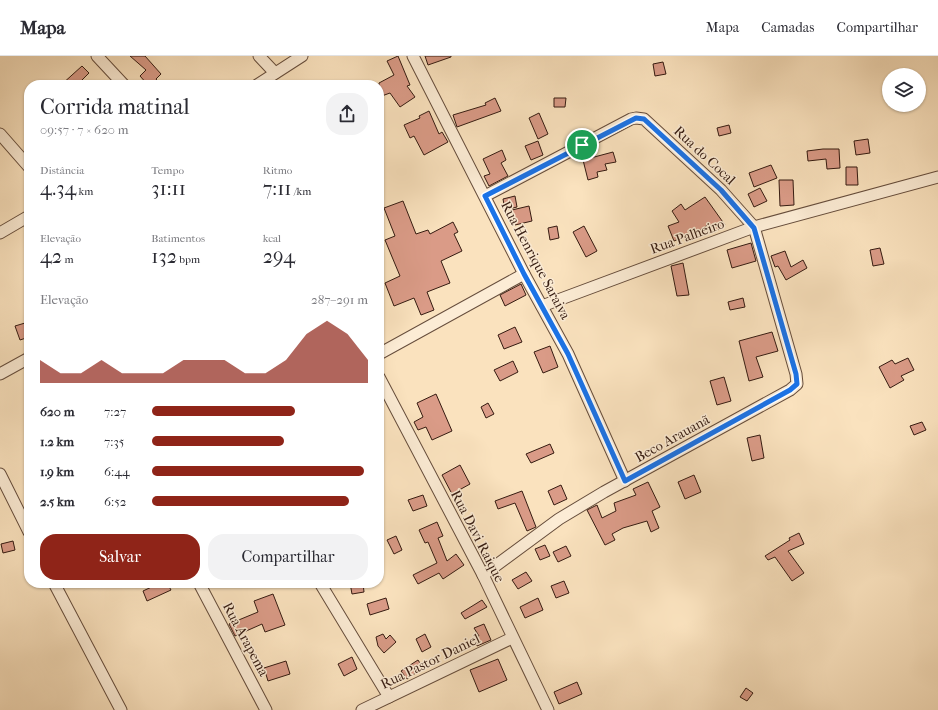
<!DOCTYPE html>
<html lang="pt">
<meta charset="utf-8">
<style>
:root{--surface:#fff;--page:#f2f2f3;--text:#2b2b33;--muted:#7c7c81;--line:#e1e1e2;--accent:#8f2418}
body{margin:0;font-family:"IM FELL French Canon",serif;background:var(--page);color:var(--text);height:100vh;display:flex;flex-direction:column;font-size:15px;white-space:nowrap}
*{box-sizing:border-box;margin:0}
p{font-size:13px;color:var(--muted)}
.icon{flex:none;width:22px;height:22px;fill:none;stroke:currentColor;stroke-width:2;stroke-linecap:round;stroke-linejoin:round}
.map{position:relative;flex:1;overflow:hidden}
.side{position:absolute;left:24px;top:24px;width:360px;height:508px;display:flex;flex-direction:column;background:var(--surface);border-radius:16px;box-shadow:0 1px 3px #0004}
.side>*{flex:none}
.tools{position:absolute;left:882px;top:12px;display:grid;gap:8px}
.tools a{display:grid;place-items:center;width:44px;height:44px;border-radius:50%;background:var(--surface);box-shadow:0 1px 3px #0004;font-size:20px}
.pin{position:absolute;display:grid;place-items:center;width:34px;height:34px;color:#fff;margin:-17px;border:2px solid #fff;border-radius:50%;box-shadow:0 1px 4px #0007}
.round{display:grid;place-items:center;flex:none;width:42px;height:42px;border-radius:16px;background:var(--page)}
.head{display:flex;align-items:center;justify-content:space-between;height:68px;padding:0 16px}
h1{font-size:22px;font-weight:600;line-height:30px}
.figures{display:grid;grid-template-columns:repeat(3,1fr);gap:6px;height:68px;padding:4px 16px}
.figures div{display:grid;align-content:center}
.figures b{font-size:20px;font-weight:600}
.figures small{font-size:11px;font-weight:400}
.figures p{font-size:11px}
.chart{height:112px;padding:8px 16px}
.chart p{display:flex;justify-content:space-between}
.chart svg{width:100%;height:72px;margin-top:4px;fill:var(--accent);opacity:.7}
.button{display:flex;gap:8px;margin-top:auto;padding:8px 16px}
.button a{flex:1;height:46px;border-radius:16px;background:var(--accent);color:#fff;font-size:16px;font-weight:600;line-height:46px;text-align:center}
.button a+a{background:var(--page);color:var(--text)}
ul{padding:0 16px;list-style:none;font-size:13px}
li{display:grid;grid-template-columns:64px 48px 1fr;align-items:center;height:30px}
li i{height:10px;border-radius:5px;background:var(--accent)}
header{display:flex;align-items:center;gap:24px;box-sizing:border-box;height:56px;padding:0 20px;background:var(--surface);border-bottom:1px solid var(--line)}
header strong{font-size:19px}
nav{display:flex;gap:22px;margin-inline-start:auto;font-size:14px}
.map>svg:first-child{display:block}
.building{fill:#da9b87;stroke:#351b11}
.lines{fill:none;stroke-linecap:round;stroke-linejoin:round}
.minor-casing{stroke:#664d3c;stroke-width:13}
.minor{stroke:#fcecd5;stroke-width:11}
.route-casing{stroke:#fff;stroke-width:8}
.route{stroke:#1a73e8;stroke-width:5}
.labels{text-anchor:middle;stroke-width:3;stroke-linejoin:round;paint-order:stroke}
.street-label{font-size:14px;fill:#351b11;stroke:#fcecd5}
</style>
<header>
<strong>Mapa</strong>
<nav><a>Mapa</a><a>Camadas</a><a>Compartilhar</a></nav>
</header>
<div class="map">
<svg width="938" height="654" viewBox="0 0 938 654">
<rect width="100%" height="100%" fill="#fae2be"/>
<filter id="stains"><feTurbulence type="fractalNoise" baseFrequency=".005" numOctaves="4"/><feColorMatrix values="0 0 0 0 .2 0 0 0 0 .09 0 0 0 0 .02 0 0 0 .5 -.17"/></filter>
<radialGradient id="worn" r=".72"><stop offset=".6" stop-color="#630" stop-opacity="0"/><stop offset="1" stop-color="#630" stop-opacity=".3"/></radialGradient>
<g class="building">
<polygon points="130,0 145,0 161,18 156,23 161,29 148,29 140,20 146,14"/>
<polygon points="398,0 410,29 407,30 415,41 400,51 390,37 379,41 379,27 394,19 387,5"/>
<polygon points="425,0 451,0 451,1 428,9"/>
<polygon points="663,6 666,18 655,20 653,8"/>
<polygon points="82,10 89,17 77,29 61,29"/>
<polygon points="495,42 501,55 457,71 453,59 486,49 485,47"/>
<polygon points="554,42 566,42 565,51 554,51"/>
<polygon points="429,55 439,78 442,76 448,86 424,99 414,80 410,82 404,69 420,62 419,60"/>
<polygon points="539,57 548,78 538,83 529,62"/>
<polygon points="729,69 731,77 719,80 717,72"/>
<polygon points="868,83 870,97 856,99 854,85"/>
<polygon points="538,85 543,99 531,104 525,90"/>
<polygon points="823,93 839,93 840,112 827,113 826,103 808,105 807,95"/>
<polygon points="502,94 506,104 501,107 508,120 489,130 484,120 490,118 483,103"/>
<polygon points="613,96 616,106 605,108 607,114 597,116 598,121 588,124 583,104"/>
<polygon points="771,109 777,122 754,131 749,117"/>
<polygon points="846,111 857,111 858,129 846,129"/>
<polygon points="779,124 793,124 794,149 780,150"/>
<polygon points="760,132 767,145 754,151 748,138"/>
<polygon points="515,140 517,151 505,154 503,143"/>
<polygon points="705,141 725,169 715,176 709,168 690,181 689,179 674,185 668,170 679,166 672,155 681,148 685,154"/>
<polygon points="403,145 416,178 428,174 430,178 453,166 458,176 454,178 462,195 441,205 450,227 427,236 434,254 421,259 414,242 394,250 385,227 400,220 385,184 395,180 384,152"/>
<polygon points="529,150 532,165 515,169 512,154"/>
<polygon points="557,170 559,182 550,184 548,172"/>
<polygon points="584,170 597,195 586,201 573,176"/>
<polygon points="751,187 756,205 732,212 727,194"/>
<polygon points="880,192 884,208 873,210 870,194"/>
<polygon points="785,195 791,211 803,204 807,212 786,224 778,210 775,211 771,200"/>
<polygon points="683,207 689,239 677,240 671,210"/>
<polygon points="521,228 526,239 505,250 500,239"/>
<polygon points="743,242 745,251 730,254 728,246"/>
<polygon points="25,267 29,281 20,284 15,270"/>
<polygon points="515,271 522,286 504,293 498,279"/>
<polygon points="772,276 778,295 756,301 763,321 749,325 739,285"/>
<polygon points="550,290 558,311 543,317 534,296"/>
<polygon points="908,302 914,314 901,320 904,324 890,332 879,311 892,304 895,308"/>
<polygon points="513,305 518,316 500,325 494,314"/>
<polygon points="724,321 731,345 717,349 710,325"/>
<polygon points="436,338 452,375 432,384 426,371 418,374 414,366 423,361 417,347"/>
<polygon points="488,347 494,358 486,362 481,351"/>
<polygon points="922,366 926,374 914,379 910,370"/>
<polygon points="760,379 764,402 752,405 747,382"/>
<polygon points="550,388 554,397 531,407 526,398"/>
<polygon points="460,409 470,428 452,438 442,419"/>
<polygon points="694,419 701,436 685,443 678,426"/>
<polygon points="648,426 660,451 652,455 659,472 651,476 647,465 623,472 612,478 615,484 605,489 587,454 597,449 602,462 616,455 614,447 636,439 633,433"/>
<polygon points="561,429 567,443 554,449 548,435"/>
<polygon points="522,435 536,471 527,475 515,447 498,453 495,445"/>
<polygon points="423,439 427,450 413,455 408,444"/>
<polygon points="437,466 443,480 438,482 447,505 456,498 464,509 443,523 439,517 418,528 413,519 437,507 428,486 425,487 419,474"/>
<polygon points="799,477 804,488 788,495 804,517 792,525 775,501 768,504 765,500 790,484 789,482"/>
<polygon points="396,480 402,494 394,498 387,484"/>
<polygon points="13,485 15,494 3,497 1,488"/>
<polygon points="545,489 550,500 540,504 535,493"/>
<polygon points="566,490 571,500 558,506 553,496"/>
<polygon points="526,516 532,525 518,533 512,524"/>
<polygon points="564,525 569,537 556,542 551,530"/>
<polygon points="160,527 167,527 171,534 147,545 143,535"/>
<polygon points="350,527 363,527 364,536 352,538"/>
<polygon points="273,538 285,569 265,576 262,568 235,580 229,568 258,556 254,545"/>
<polygon points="386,542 389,553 370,559 367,548"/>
<polygon points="538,542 543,554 525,562 520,551"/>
<polygon points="482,544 487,551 465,563 461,557"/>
<polygon points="484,568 491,584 477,590 474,583 479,580 474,572"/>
<polygon points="383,578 386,583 390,579 396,586 384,597 378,590 376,581"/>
<polygon points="425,578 431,591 422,596 416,583"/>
<polygon points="352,601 357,613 344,620 338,608"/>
<polygon points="498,603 507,624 479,636 470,614"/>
<polygon points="418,604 423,612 407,623 401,615"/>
<polygon points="286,605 290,618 268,625 264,612"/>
<polygon points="577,626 582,638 559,648 554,636"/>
<polygon points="746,632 753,637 747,645 740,641"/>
</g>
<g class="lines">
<g class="minor-casing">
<g id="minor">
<polyline points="97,0 124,29"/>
<polyline points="259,0 275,17"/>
<polyline points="413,0 524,218 568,298 625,425"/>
<polyline points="257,29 302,0"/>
<polyline points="0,78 29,111"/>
<polyline points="0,177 29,160"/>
<polyline points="542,250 754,171 938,121"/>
<polyline points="379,298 524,218"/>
<polyline points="0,318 29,302"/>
<polyline points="379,321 483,519 548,654"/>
<polyline points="0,418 29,476"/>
<polyline points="483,519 559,463 604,436 790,334 797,328 796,318 754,171 721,134 644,63 636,62 631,63 485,140"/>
<polyline points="54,527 121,654"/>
<polyline points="199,527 266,654"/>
<polyline points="320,527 389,641"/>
<polyline points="362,654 512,582"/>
</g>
</g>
<use href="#minor" class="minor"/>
</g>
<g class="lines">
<g class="route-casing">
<polygon id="route" points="636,62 644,63 721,134 754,172 796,318 797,328 790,334 625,425 568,298 524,218 485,140"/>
</g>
<use href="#route" class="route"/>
</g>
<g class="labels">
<g class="street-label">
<text transform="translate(705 99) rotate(43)" y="5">Rua do Cocal</text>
<text transform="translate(687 180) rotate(-20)" y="5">Rua Palheiro</text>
<text transform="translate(536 204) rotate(62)" y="5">Rua Henrique Saraiva</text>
<text transform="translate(672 382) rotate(-29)" y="5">Beco Arauanã</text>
<text transform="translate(478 480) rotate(63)" y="5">Rua Davi Raique</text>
<text transform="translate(246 583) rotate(62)" y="5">Rua Arapema</text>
<text transform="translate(430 605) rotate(-26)" y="5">Rua Pastor Daniel</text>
</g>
</g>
<rect width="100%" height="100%" filter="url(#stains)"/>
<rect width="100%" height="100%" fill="url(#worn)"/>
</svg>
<div class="tools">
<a><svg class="icon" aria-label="layers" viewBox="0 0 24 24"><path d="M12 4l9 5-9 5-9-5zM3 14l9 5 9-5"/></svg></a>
</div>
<div class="pin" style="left:582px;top:89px;background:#1e9e55"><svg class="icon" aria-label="arrive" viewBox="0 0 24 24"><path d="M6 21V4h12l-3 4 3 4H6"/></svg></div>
<section class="side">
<div class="head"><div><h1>Corrida matinal</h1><p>09:57 · 7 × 620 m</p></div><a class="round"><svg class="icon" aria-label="share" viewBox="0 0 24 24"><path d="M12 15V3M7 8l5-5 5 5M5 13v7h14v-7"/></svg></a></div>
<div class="figures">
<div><p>Distância</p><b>4.34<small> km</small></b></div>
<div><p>Tempo</p><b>31:11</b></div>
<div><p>Ritmo</p><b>7:11<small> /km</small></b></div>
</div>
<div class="figures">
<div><p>Elevação</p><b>42<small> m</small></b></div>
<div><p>Batimentos</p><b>132<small> bpm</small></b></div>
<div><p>kcal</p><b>294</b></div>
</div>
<div class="chart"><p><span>Elevação</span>287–291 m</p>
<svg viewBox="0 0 160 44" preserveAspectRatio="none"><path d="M0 44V30L10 38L20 38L30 30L40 38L50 38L60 38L70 30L80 30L90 30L100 38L110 38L120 30L130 14L140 6L150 14L160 30V44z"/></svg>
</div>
<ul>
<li><b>620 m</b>7:27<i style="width:66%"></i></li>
<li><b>1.2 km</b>7:35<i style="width:61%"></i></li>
<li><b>1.9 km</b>6:44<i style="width:98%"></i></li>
<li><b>2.5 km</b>6:52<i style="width:91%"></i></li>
</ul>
<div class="button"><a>Salvar</a><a>Compartilhar</a></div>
</section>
</div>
